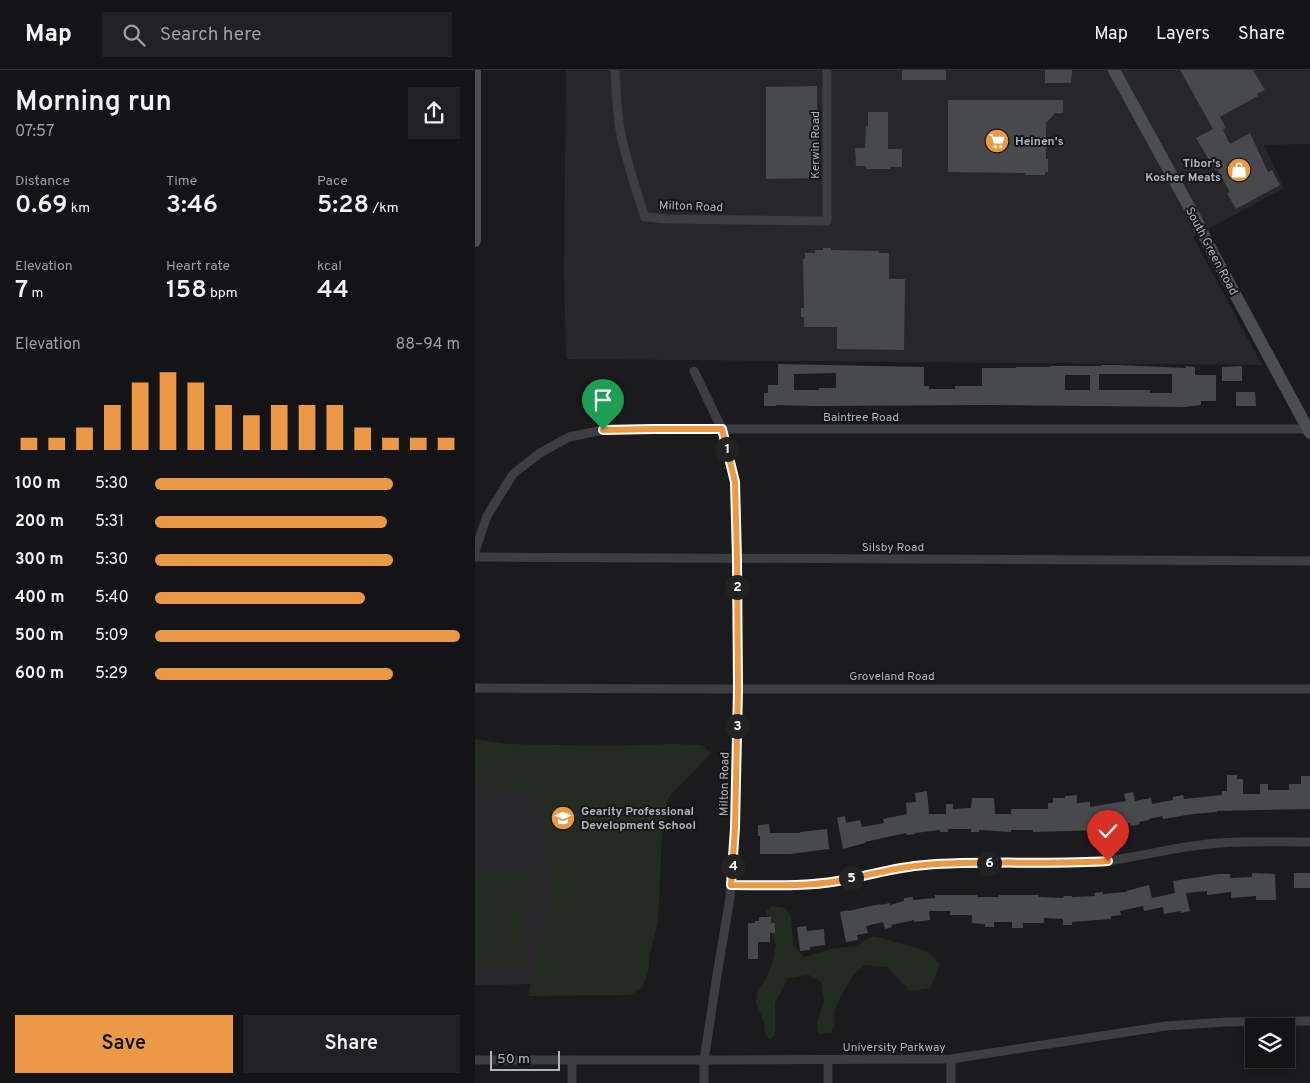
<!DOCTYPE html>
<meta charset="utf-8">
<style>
:root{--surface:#141416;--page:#212123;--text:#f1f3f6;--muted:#9d9ea1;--line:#333335;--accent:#eb9945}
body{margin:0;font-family:Overpass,sans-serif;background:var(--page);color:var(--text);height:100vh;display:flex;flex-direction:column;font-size:19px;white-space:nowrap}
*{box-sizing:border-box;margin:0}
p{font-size:16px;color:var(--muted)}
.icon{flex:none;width:28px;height:28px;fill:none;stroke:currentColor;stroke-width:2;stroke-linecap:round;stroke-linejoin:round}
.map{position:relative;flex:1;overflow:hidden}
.drawer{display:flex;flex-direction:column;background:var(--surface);width:475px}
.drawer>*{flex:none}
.buttons{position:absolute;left:770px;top:948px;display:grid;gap:10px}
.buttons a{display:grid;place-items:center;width:50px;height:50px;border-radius:0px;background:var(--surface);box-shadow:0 2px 8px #0003,0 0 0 1px var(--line);font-size:25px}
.scale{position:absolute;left:15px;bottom:12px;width:70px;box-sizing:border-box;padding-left:5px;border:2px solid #aeb4bc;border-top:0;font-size:14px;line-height:18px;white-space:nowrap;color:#aeb4bc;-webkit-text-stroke:4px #161618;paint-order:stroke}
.pin{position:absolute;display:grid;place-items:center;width:42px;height:42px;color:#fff;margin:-51px -21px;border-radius:50% 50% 50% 0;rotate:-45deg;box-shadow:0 0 5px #0007}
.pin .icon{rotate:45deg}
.km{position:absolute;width:25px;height:25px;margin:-12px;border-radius:50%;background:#222;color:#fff;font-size:14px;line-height:25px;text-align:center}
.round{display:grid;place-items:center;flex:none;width:52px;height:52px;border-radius:0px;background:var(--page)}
.head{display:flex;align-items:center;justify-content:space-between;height:85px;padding:0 15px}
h1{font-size:28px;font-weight:600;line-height:38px}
.figures{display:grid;grid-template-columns:repeat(3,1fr);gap:8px;height:85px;padding:5px 15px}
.figures div{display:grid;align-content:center}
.figures b{font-size:25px;font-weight:600}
.figures small{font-size:14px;font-weight:400}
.figures p{font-size:14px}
.chart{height:140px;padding:10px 15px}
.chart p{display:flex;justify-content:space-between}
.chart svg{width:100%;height:90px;margin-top:5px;stroke:var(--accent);stroke-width:6}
.action{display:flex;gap:10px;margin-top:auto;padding:10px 15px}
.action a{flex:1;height:58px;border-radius:0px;background:var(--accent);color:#111;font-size:20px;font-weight:600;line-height:58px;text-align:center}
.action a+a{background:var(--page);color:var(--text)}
ul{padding:0 15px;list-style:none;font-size:16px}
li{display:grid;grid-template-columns:80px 60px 1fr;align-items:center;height:38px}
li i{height:12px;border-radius:6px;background:var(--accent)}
header{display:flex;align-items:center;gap:30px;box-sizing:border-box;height:70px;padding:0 25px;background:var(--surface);border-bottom:1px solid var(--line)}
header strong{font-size:24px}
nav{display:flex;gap:28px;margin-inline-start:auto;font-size:18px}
.search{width:350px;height:45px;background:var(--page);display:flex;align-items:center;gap:12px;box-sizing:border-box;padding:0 18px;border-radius:0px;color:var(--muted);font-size:19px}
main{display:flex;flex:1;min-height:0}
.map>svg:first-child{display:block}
.built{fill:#27272a}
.green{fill:#232a22}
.building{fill:#48494d;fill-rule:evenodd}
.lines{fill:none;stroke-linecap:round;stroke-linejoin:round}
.street{stroke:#3c3e42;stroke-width:9}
.secondary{stroke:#4a4d52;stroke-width:12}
.route-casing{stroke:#fff;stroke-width:10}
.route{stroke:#eb9945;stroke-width:6}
.labels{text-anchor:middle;stroke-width:4;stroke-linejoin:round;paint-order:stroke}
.poi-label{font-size:12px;font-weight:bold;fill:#aeb4bc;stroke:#161618;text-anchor:start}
.street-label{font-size:12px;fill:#aeb4bc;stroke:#161618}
</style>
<header>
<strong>Map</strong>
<div class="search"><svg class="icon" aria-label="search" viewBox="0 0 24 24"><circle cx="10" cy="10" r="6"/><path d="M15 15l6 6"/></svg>Search here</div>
<nav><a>Map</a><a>Layers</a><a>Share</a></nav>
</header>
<main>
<section class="drawer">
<div class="head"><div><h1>Morning run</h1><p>07:57</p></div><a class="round"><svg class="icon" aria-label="share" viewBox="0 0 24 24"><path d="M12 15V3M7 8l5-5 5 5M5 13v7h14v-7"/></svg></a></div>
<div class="figures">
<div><p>Distance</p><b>0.69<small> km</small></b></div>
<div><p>Time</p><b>3:46</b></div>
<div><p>Pace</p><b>5:28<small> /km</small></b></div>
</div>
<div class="figures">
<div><p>Elevation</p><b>7<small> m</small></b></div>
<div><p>Heart rate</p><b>158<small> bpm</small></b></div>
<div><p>kcal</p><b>44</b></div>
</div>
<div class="chart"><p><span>Elevation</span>88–94 m</p>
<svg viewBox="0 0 160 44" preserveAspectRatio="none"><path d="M5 44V38M15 44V38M25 44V33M35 44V22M45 44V11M55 44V6M65 44V11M75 44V22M85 44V27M95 44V22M105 44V22M115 44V22M125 44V33M135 44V38M145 44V38M155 44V38"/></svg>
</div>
<ul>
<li><b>100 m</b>5:30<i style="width:78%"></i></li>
<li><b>200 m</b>5:31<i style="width:76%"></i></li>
<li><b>300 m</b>5:30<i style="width:78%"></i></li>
<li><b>400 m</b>5:40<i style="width:69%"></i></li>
<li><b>500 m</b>5:09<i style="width:100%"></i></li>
<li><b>600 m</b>5:29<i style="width:78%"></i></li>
</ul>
<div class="action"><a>Save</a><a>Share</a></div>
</section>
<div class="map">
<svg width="835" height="1013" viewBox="0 0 835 1013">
<rect width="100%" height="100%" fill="#1b1b1d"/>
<g class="built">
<polygon points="91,0 835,0 835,74 789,75 809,118 718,167 787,295 91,289 89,201"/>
<polygon points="180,684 160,913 0,915 0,685"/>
</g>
<g class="green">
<polygon points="0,669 32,674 132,676 197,674 227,675 236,683 193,728 187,767 183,853 175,884 173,902 168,917 155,925 53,926 68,865 73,832 70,763 65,726 0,711"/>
<polygon points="0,803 55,803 55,843 43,844 49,854 51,882 48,895 0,892"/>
<polygon points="297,836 310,838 316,846 318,875 329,887 356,879 380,876 399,866 452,881 465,894 456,918 435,921 412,897 390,895 378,905 367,925 359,942 360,956 356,963 343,964 342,953 349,931 346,912 334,905 313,908 300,933 300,965 295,970 291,966 289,952 281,933 283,920 290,910 297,895 301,875 291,841"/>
</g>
<g class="building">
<rect x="427" y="0" width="44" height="10"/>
<polygon points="570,0 597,0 596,13 570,13"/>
<polygon points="705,0 778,0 790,20 782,24 783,26 745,47 751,58 748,60 755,74 775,63 793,102 797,100 805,115 761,139 752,123 755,122 742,99 740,100 721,68 738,59"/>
<polygon points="342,16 343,108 291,109 291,17"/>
<polygon points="473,30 588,30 588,43 580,43 571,53 571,89 573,89 573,102 570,102 570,105 550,105 550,103 473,102"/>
<polygon points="393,42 413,42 413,79 427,79 427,97 415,97 415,99 391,99 391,96 381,96 380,78 390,78 391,56 393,56"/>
<polygon points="348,178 356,178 356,180 404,181 404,183 414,183 414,209 430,209 429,280 362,279 362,257 329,257 329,247 326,247 326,238 329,238 328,189 330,189 330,183 340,183 340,180 348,180"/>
<path d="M303,294L449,297V316H454V319H480V316H507V298H541V297H575V296H626V295H643L711,298V296L720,297V305H741V331H726V335L710,337L511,335L340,336L301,335V336H289V323H293V315H303ZM361,303V318H344V320H319V304ZM624,304H697V323H675V320H624ZM590,305H615V320H590Z"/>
<polygon points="767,296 767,311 747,311 747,297"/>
<polygon points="761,322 780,322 781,336 761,336"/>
<polygon points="752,705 762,705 762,709 768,709 768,724 785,724 785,714 793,714 793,720 814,720 814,714 826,714 826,706 835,706 835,739 742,741 742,742 718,744 688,749 687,746 674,749 674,750 664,752 665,754 656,756 655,753 633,757 633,759 626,760 594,761 558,762 558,760 536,760 536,762 504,760 504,762 496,762 496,759 473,759 473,762 465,762 465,760 440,763 440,764 432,765 431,763 390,772 390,773 368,779 362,748 370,746 371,753 385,750 387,757 409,753 408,749 432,744 431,733 441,732 440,723 452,721 454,744 471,744 471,734 478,734 478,739 496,738 497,728 519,728 520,744 536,744 536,739 573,739 573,733 578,733 578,728 590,728 590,726 602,725 602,733 615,732 615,737 651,731 649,724 658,722 660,731 676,728 677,734 698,730 698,727 708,725 709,729 747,725 747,721 752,721"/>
<polygon points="294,754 295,763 325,763 325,762 352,759 354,779 315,784 285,784 285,766 283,766 283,755"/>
<polygon points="777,803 800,804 801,830 781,830 781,826 756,828 756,822 732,825 732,821 711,823 715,841 706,843 706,841 689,844 688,837 669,841 668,836 645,841 646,845 636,846 636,849 597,852 597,855 588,855 588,849 569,848 569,853 548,853 548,858 537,858 537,852 519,852 519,857 510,857 510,854 497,853 497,845 475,845 475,841 454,841 455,850 439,852 439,850 416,855 417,857 410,859 408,852 391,856 393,863 382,865 383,870 371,872 365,842 373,840 373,841 405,834 406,835 415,833 415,835 429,831 429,828 438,827 438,830 460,828 460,825 502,825 502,827 524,827 524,825 564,825 564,827 588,828 589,826 597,826 597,827 620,826 619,823 628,822 628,824 651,822 651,821 674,815 677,828 700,823 698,811 744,804 755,804 755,808 777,807"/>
<rect x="819" y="803" width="16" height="15"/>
<polygon points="284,847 296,847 296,853 300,853 300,863 295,863 295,872 283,872 283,889 273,889 273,853 280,853 280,851 284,851"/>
<polygon points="331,856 332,861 349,859 350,875 335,877 335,880 325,881 322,857"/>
</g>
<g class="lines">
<g class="street">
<path d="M140,0C141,21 142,44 146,65C152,93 161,120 170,147L192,149L352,151V0"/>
<polyline points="219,301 247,359 260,412 262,489 263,619 260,758 255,828 243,899 229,990 229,1013"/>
<polyline points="0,481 12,446 38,404 65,383 94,367 128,360 178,359 833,359"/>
<polyline points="0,487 835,491"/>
<polyline points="0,618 250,619 835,619"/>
<path d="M256,815C292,815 327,816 362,811C391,806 418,798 447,795C505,790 563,797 621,792C656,789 690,779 725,775C762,770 799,772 835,772"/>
<polyline points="0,990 242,990 476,989 691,956 751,952 835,951"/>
<polyline points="97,990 97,1013"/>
<polyline points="353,1013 353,990"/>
<polyline points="476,1013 476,989"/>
</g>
<g class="secondary">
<polyline points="639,0 724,155 732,172 835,363"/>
<polyline points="0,171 0,0"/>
</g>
</g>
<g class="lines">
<g class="route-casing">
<path id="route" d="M128,360L178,359H247L260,412L262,489L263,619L260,758L256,815C292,815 328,817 363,811C392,806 420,797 450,795C510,790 572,795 633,791"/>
</g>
<use href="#route" class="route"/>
</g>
<defs>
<g id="supermarket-disc" transform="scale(1.25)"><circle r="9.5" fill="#eb9945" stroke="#161618"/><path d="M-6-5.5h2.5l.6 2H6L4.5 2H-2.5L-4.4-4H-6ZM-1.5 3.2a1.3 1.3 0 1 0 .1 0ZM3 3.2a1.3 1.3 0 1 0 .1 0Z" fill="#fff"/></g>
<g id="shop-disc" transform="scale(1.25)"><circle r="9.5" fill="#eb9945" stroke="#161618"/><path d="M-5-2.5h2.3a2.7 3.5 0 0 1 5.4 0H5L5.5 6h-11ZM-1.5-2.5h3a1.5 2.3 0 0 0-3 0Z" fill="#fff"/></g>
<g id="school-disc" transform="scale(1.25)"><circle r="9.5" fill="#eb9945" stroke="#161618"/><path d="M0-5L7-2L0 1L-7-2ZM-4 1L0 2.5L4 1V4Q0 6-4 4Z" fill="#fff"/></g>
</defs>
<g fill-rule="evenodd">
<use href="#supermarket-disc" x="522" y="71"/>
<use href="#shop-disc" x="764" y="100"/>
<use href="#school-disc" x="88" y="748"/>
</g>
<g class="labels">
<g class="poi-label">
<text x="540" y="75">Heinen's</text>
<text x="746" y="97" text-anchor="end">Tibor's<tspan x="746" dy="14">Kosher Meats</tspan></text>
<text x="106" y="745">Gearity Professional<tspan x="106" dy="14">Development School</tspan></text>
</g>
<g class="street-label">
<text transform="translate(340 75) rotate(-90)" y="4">Kerwin Road</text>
<text transform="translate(216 136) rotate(2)" y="4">Milton Road</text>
<text transform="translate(737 181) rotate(62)" y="4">South Green Road</text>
<text x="386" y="351">Baintree Road</text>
<text x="418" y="481">Silsby Road</text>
<text x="417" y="610">Groveland Road</text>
<text transform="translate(249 714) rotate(-89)" y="4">Milton Road</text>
<text x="419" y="981">University Parkway</text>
</g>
</g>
</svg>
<div class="buttons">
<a><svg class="icon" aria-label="layers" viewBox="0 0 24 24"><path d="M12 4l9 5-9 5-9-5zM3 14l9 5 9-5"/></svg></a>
</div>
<div class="scale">50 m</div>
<div class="pin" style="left:128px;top:360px;background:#1e9e55"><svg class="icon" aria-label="arrive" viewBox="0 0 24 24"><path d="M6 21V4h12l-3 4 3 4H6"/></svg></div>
<div class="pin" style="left:633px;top:791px;background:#d93025"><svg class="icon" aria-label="check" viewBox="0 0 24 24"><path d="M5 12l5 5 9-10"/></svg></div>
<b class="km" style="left:252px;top:379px">1</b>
<b class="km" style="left:262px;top:517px">2</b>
<b class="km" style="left:262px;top:656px">3</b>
<b class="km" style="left:258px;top:796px">4</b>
<b class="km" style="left:376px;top:808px">5</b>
<b class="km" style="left:514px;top:793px">6</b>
</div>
</main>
